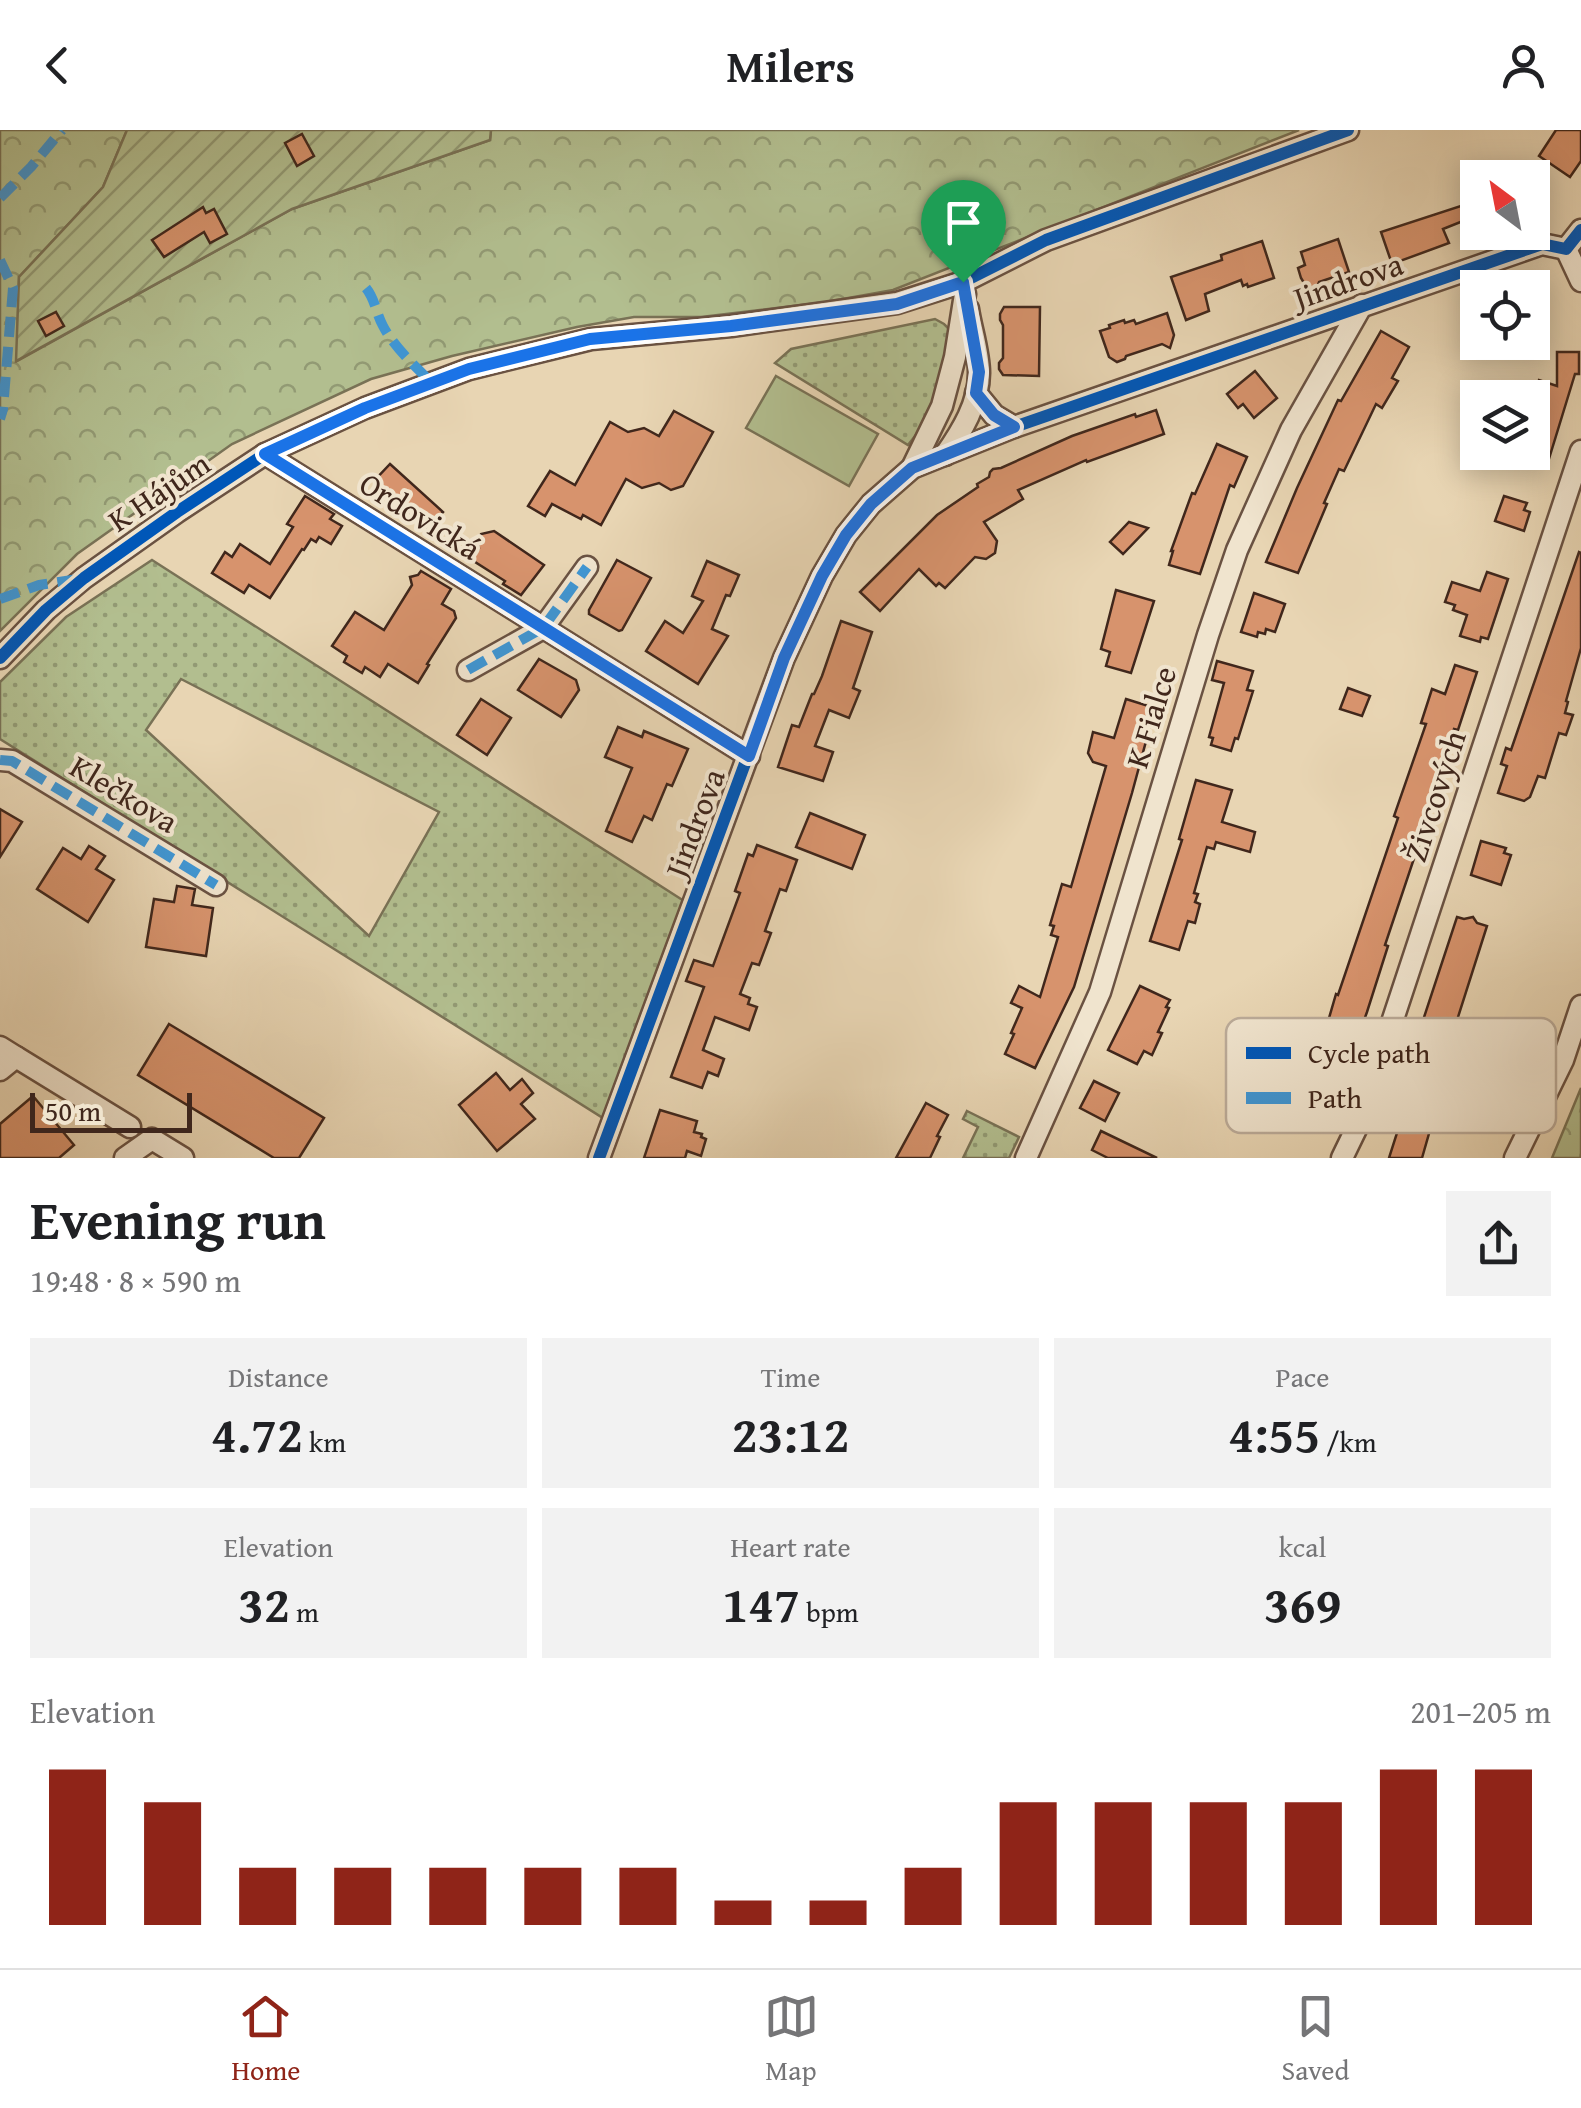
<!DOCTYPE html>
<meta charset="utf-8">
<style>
:root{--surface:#fff;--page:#f2f2f2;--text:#202124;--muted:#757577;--line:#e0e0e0;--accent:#8f2418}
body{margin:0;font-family:"Gentium Book Plus",serif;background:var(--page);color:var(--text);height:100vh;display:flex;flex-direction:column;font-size:38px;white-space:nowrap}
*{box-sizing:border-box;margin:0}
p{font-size:32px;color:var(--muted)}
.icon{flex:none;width:55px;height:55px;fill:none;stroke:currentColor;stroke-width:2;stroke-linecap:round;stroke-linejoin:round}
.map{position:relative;height:1028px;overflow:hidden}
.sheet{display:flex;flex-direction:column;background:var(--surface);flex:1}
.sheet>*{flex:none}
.needle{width:65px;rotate:328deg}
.fabs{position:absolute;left:1460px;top:30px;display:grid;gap:20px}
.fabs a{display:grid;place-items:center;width:90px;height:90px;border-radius:0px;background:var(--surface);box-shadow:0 5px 25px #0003;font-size:50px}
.scale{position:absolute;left:30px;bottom:25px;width:162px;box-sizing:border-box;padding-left:10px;border:5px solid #40271c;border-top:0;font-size:28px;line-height:35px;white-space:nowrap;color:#40271c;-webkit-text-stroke:8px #f0e4ce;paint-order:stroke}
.pin{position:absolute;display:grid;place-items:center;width:85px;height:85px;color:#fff;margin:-102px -42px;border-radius:50% 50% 50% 0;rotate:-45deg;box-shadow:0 0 10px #0007}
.pin .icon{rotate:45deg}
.round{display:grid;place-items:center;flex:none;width:105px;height:105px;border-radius:0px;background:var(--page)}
.summary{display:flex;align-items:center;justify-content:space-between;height:170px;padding:0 30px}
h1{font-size:55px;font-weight:700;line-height:75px}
.figures{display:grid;grid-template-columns:repeat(3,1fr);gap:15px;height:170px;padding:10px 30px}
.figures div{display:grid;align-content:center;border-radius:0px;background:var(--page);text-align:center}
.figures b{font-size:50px;font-weight:700}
.figures small{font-size:28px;font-weight:400}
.figures p{font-size:28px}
.chart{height:280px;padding:20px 30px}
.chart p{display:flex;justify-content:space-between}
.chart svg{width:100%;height:180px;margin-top:10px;stroke:var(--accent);stroke-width:6}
header{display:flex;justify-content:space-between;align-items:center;height:130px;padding:0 30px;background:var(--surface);font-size:45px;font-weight:700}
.dock{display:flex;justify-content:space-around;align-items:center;height:140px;border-top:2px solid var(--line);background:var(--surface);font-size:28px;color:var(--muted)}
.dock a{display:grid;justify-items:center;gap:5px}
.dock .active{color:var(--accent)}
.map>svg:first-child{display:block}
.grass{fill:url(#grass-dots);stroke:#797256;stroke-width:2.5;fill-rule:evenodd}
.forest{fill:url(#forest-crowns);stroke:#797256;stroke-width:2.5}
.garden{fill:url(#garden-furrows);stroke:#797256;stroke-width:2.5}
.pitch{fill:#b2be8f;stroke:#797256;stroke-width:2.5}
.building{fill:#d7936d;stroke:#40271c;stroke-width:2.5}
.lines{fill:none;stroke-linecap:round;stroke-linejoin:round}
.minor-casing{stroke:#6a5242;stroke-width:25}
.minor{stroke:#f0e4ce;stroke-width:20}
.quiet{stroke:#3f96d4;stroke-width:10;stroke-dasharray:20 10;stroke-linecap:butt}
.cycleway-casing{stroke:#f0e4ce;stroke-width:19}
.cycleway{stroke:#0057b8;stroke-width:12}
.route-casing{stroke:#fff;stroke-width:20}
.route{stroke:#1a73e8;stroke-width:12}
.labels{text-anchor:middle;stroke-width:8;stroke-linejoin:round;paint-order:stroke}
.street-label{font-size:32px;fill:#40271c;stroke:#f0e4ce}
.key{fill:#f0e4ce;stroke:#bbab99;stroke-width:2.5}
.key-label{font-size:28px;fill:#40271c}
</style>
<header><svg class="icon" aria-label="back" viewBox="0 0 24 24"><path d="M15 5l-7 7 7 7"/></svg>Milers<svg class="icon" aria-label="person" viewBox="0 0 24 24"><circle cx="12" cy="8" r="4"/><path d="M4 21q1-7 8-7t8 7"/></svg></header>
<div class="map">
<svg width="1581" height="1028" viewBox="0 0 1581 1028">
<defs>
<pattern id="grass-dots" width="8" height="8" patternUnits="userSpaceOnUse" patternTransform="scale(2.5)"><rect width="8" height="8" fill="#b2be8f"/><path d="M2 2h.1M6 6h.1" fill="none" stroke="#929a74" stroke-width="1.8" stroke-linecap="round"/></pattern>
<pattern id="forest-crowns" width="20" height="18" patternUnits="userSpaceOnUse" patternTransform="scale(2.5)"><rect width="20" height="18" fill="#b2be8f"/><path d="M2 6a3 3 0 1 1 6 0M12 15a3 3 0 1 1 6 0" fill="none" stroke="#929a74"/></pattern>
<pattern id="garden-furrows" width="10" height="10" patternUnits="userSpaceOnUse" patternTransform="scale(2.5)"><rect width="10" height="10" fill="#b2be8f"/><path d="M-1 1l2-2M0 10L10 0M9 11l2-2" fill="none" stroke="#929a74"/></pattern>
</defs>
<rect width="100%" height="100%" fill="#e8d5b3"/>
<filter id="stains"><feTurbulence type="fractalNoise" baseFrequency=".002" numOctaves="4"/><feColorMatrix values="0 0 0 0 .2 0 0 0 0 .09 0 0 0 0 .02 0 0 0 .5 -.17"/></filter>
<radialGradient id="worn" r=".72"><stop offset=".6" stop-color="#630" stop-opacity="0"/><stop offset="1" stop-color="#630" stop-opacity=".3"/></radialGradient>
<g class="grass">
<polygon points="935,189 944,194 953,203 933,283 908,315 775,233 791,219"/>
<path d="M152,430L684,771L603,988L0,609V552L66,487ZM181,549L439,682L369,806L146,600Z"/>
<polygon points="967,981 1019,1007 1009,1028 963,1028 978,997 963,989"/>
</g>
<g class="forest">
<polygon points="0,0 127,0 103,57 19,147 17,231 292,79 490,10 491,0 1299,0 893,160 826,172 701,187 634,187 577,197 452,226 371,249 232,314 77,424 0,501"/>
<polygon points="1581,958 1581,1028 1552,1028"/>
</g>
<polygon class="garden" points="127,0 491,0 490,10 292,79 16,231 19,147 103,57"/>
<polygon class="pitch" points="776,246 878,304 849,356 746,298"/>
<g class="building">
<polygon points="1556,0 1581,0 1581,31 1570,47 1539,26"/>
<polygon points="302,4 314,26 297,36 285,13"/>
<polygon points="1473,72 1478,85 1443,99 1449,113 1392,134 1381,102"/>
<polygon points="203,77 206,83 214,79 227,104 210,113 204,102 164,127 152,110"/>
<polygon points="1338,109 1349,142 1319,152 1313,168 1301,148 1298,138 1305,135 1301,122"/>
<polygon points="1262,111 1274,148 1248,157 1247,154 1243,156 1241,150 1205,164 1209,181 1186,190 1171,147 1222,130 1221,125"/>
<polygon points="1004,177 1040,177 1039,246 1003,245 999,239 999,233 1003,228 1003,195 1000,190 1000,184"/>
<polygon points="56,182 64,196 46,206 38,191"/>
<polygon points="1167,183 1174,205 1170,218 1162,214 1126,226 1125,229 1117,232 1109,227 1100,201 1110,198 1109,195 1124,190 1125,193 1134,190 1136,194"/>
<polygon points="1381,201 1409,217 1392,248 1398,251 1382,278 1376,274 1344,341 1339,339 1324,373 1327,374 1298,443 1266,432 1297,358 1338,270 1341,271"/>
<polygon points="1557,222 1579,222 1579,244 1575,244 1548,332 1539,323 1532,321 1532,269 1539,250 1557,256"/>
<polygon points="1255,241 1277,268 1254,288 1243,274 1238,278 1227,264"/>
<polygon points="1156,280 1164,304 1087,332 1086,330 1018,360 1023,369 984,392 997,411 995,423 986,429 975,427 945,458 939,453 936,456 919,439 880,481 860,462 937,385 978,357 977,354 989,347 990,342 993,339 1001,338 1072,306 1135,284 1136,287"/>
<polygon points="674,281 713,302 683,356 671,360 659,353 642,358 626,349 601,395 583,385 581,389 552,374 545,386 528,376 550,341 575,355 610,292 628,302 644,298 659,306"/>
<polygon points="1217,314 1247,327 1234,357 1230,355 1200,444 1169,435 1173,421 1171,421 1192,363 1195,364"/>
<polygon points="390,334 443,382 427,400 374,351"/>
<polygon points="305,366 334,384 330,389 342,396 331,414 319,407 316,412 311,409 304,420 302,419 270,468 249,455 244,463 212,443 225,422 232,427 240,414 270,434 293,397 287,394"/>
<polygon points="1504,366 1527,373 1524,380 1530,382 1524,401 1495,391"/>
<polygon points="1129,392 1148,398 1123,424 1110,412"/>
<polygon points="494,401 544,435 521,465 503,454 505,451 472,430 479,418 477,411 481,404"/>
<polygon points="1579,422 1581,423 1581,518 1566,571 1568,572 1565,583 1573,585 1566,605 1559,603 1545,648 1538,646 1530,667 1524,671 1498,663 1507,636 1501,634 1506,618 1511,620"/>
<polygon points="617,430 651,448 622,500 619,501 589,484 589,480"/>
<polygon points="707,431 739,445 730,466 726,465 712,499 728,506 698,554 646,521 665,491 683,503 703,471 692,466"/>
<polygon points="421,441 451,459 442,474 454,481 456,488 427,534 429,535 418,553 388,534 380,547 365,537 362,543 344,532 347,526 332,516 355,482 384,500 412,455 410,447 418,445"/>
<polygon points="1487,442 1508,449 1488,509 1481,507 1480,512 1460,506 1467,485 1453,480 1455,475 1445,472 1452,452 1480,461"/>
<polygon points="1116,460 1154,471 1131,543 1106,536 1110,522 1101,519"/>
<polygon points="1254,463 1285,474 1275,502 1266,499 1265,504 1258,502 1257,507 1241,502"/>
<polygon points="841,491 872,502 853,558 860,561 849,588 829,580 815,616 833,622 823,651 778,637 792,595 799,597 812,564 814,564 822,546"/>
<polygon points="539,529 576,550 579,560 561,587 518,560"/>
<polygon points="1217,531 1253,541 1247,560 1253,561 1238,609 1235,608 1231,621 1211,615 1213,608 1209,607 1224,553 1212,550"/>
<polygon points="1455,535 1477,542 1458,600 1454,599 1444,633 1446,633 1385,815 1388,816 1367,882 1336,968 1306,957 1320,919 1336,864 1338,865 1398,688 1394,686 1426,594 1421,593 1432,559 1445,564"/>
<polygon points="1348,558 1370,566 1362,586 1340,579"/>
<polygon points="481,569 511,588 487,625 457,605"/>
<polygon points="1126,569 1155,578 1132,663 1074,857 1035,938 1005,924 1014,904 1011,903 1022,878 1011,873 1019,856 1040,867 1058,807 1051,805 1054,796 1050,795 1062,754 1071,757 1106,636 1093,632 1088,623 1093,602 1114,608"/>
<polygon points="618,597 642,607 644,601 688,619 672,656 667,654 652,690 644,686 632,712 606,701 632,638 605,627"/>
<polygon points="1196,650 1232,660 1222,692 1255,702 1250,722 1216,712 1214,719 1207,717 1194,763 1198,764 1195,772 1200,774 1195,793 1188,791 1179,820 1150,811 1182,710 1179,709"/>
<polygon points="0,679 22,692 0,727"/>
<polygon points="810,683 865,705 852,739 796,717"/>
<polygon points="1481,711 1506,718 1504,723 1511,725 1501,755 1471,745"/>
<polygon points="757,715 797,730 786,761 780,759 765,801 771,803 759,835 752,833 740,864 750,868 748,874 757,877 749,900 715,887 703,920 724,929 718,946 708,942 702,958 671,947 704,857 686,851 694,830 713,836 740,763 735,761 748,724 753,726"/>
<polygon points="89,716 105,726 96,739 114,750 88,792 37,759 63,718 81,729"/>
<polygon points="177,756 195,759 192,775 213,778 206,826 146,817 154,769 174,772"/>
<polygon points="1457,787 1464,789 1473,787 1477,793 1487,796 1452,906 1449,905 1435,952 1406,942"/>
<polygon points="1140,856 1170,870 1166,877 1169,878 1158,902 1162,903 1152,925 1144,921 1137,934 1108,920"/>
<polygon points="169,894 324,988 299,1028 274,1028 138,945"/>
<polygon points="496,943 510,960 522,949 533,963 521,974 535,989 497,1021 459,975"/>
<polygon points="1094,951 1119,963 1105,991 1080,978"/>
<polygon points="33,966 74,1015 59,1028 0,1028 0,994"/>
<polygon points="926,973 948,985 937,1006 940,1007 930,1028 896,1028"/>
<polygon points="660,980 697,991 694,1002 702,1004 701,1007 706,1009 701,1026 687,1021 685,1028 644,1028"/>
<polygon points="1403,984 1432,993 1422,1028 1389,1028"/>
<polygon points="1101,1001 1157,1028 1108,1028 1092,1020"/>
</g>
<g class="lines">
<g class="minor-casing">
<g id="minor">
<polyline points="1566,119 1581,151"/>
<polyline points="1566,119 1581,100"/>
<polyline points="976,263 994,285 1014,297 1542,114 1566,119"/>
<polyline points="265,324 749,626"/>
<path d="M945,325C962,301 979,273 979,243C979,222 971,199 968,179"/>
<polyline points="912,338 942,276 955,227 965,164"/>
<polyline points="0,528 46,480 84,448 177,382 265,324 365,278 469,239 591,209 731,196 897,173 963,152 1046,110 1348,0"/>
<polyline points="468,540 543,498 587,437"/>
<polyline points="0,630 12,631 216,755"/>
<polyline points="0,917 16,927 0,940"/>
<polyline points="16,927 130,997"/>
<polyline points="125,1028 152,1009 183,1028"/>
<polyline points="599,1028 784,528 822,446 846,405 871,374 912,338 1014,297"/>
<polyline points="1026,1028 1100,862 1208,505 1237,420 1291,300 1362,175"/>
<polyline points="1342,1028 1358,995 1581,321"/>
<polyline points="1515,1028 1563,930 1581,876"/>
</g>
</g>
<use href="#minor" class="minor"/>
<g class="quiet">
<polyline points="0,68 31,37 62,0"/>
<polyline points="0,130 13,158 3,279 0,289"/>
<path d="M366,158C375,169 376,183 383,196C394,217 415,236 432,253"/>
<polyline points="265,324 749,626"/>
<polyline points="0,469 39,455 79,449"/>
<polyline points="468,540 543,498 587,437"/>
<polyline points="0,630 12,631 216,755"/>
</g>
<g class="cycleway-casing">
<g id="cycleway">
<polyline points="976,263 994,285 1014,297 1542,114 1566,119 1581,100"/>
<polyline points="0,528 46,480 84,448 177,382 265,324 365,278 469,239 591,209 731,196 897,173 963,152 1046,110 1348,0"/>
<polyline points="599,1028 784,528 822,446 846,405 871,374 912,338 1014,297"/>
</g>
</g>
<use href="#cycleway" class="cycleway"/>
</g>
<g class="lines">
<g class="route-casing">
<polygon id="route" points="963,152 979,242 976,263 994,285 1014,297 912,338 871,374 846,405 822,446 784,528 749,626 265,324 365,278 469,239 590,209 731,196 897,174"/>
</g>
<use href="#route" class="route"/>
</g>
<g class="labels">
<g class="street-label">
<text transform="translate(1348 151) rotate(-19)" y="11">Jindrova</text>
<text transform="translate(159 362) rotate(-34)" y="11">K Hájům</text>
<text transform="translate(420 386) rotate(32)" y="11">Ordovická</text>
<text transform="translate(1151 587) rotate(-73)" y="11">K Fialce</text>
<text transform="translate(124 664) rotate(31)" y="11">Klečkova</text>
<text transform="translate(1435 666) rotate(-72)" y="11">Živcových</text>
<text transform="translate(695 693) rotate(-69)" y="11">Jindrova</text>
</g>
</g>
<rect x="1226" y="888" width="330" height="115" rx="15" class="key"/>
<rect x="1246" y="917" width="45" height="12" fill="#0057b8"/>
<rect x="1246" y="962" width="45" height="12" fill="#3f96d4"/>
<g class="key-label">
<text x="1308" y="933">Cycle path</text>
<text x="1308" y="978">Path</text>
</g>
<rect width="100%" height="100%" filter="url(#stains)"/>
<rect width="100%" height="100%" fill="url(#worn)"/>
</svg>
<div class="fabs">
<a><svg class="needle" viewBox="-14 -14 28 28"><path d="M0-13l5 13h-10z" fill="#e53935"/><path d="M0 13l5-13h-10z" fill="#757577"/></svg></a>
<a><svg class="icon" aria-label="locate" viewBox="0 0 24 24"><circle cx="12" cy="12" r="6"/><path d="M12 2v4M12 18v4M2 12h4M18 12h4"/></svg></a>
<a><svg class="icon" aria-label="layers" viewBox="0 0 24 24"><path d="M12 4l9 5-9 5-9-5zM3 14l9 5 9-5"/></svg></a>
</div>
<div class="scale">50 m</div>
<div class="pin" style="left:963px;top:152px;background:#1e9e55"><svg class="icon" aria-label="arrive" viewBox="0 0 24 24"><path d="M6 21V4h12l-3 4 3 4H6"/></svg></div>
</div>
<section class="sheet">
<div class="summary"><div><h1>Evening run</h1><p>19:48 · 8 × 590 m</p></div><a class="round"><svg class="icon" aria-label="share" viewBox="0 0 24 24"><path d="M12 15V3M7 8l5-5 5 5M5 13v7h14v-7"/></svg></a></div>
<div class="figures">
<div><p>Distance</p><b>4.72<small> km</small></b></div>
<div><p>Time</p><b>23:12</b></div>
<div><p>Pace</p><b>4:55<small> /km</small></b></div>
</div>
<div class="figures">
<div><p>Elevation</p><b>32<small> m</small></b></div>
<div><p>Heart rate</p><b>147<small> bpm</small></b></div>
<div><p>kcal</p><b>369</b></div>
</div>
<div class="chart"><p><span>Elevation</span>201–205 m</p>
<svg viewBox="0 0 160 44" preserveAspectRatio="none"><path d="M5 44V6M15 44V14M25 44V30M35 44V30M45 44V30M55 44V30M65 44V30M75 44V38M85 44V38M95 44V30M105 44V14M115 44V14M125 44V14M135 44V14M145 44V6M155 44V6"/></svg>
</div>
</section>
<nav class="dock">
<a class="active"><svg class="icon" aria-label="home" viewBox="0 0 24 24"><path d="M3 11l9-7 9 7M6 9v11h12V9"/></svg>Home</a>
<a><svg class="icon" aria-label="map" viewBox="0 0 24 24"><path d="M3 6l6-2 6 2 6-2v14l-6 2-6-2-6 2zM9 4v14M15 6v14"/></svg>Map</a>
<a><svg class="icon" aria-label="saved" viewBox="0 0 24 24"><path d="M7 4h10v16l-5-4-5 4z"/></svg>Saved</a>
</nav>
